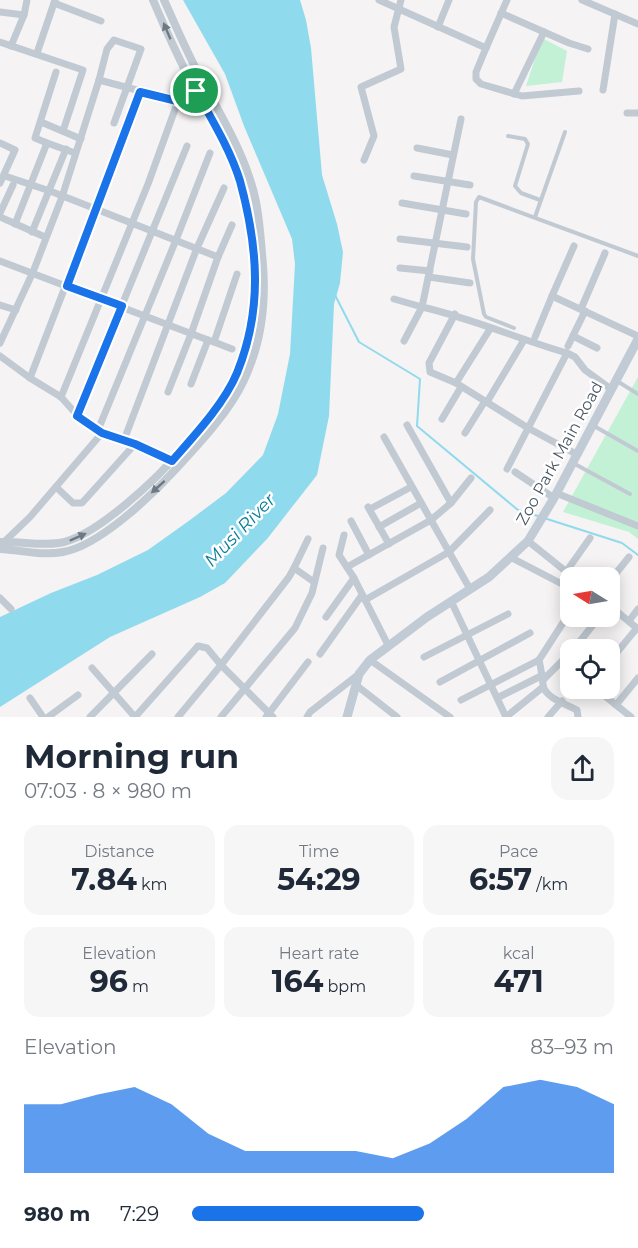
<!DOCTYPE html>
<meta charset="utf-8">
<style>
:root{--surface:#fff;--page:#f6f6f7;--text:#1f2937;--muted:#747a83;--accent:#1a73e8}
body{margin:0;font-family:Montserrat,sans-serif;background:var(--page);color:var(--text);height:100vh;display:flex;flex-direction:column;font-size:22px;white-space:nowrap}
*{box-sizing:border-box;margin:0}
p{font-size:20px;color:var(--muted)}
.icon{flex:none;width:33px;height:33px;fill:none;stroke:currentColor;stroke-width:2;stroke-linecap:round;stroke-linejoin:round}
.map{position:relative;height:717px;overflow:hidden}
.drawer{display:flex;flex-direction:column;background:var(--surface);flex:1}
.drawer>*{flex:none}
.needle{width:39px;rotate:281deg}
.tools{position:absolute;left:560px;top:567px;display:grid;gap:12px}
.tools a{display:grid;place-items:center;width:60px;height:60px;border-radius:12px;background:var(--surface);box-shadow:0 3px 15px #0003;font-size:30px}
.pin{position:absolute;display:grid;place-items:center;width:51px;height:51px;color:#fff;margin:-26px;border:3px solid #fff;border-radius:50%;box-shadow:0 2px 6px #0007}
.round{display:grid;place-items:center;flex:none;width:63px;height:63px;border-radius:18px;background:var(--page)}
.headline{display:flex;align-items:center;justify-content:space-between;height:102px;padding:0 24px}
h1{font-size:33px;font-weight:700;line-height:45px}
.metrics{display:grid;grid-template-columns:repeat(3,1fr);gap:9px;height:102px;padding:6px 24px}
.metrics div{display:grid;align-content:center;border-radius:15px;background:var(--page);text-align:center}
.metrics b{font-size:30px;font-weight:700}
.metrics small{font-size:16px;font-weight:400}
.metrics p{font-size:16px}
.chart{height:168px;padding:12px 24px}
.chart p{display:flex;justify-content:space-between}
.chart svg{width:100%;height:108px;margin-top:6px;fill:var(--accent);opacity:.7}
ul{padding:0 24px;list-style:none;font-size:20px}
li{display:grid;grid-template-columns:96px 72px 1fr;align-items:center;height:45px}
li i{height:15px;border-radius:8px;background:var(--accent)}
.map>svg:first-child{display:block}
.green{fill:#c3f1d5}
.water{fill:#90daee}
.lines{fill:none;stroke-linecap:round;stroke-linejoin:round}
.stream{stroke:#90daee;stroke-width:2}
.service{stroke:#c1cad2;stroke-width:4}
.minor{stroke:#c1cad2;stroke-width:7}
.tertiary{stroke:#c1cad2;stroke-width:8}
.secondary{stroke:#c1cbd6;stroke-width:9}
.oneway{fill:#6e7983}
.route-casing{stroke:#fff;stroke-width:12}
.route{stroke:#1a73e8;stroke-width:8}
.labels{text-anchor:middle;stroke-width:5;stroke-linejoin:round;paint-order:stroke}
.street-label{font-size:16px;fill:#4a5661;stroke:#fff}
.water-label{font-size:18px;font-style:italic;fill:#0c7c9b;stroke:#fff}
</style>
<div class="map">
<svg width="638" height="717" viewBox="0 0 638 717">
<rect width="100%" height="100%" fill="#f5f3f3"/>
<g class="green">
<polygon points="542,38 567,51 562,82 526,86"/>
<polygon points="638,377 638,539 629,532 563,512"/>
</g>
<polygon class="water" points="183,0 300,0 306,20 311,48 322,175 337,224 343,252 340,283 334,304 329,416 317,475 267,539 225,583 200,597 110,637 0,707 0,617 51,593 97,575 148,550 190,520 226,493 263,455 278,414 290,354 295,264 292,239 244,126 225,74"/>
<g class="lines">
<g class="stream">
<polyline points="335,295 359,342 420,379 417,426 518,510 538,516"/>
<polyline points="544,518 622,543 638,555"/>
</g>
<g class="service">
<polyline points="508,136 525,139 528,144 515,186 521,193 540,200"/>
<polyline points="535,217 565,132"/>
<polyline points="514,328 486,317 484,314 473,259 476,202 479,197 638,256"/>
<polyline points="617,381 638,394"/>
<polyline points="594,426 638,451"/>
<polyline points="573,463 630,494"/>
</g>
<g class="minor">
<polyline points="379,0 486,48 476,72 476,79 481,84 522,96 579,91"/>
<polyline points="582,0 638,24"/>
<polyline points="54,3 101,21"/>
<polyline points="0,12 24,15"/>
<polyline points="501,13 569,43 588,49"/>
<polyline points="438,27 449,0"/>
<polyline points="0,42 83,70 63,131"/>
<polyline points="11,46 24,15 27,0"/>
<polyline points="486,48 507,0"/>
<polyline points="37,53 55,0"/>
<polyline points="99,80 178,101 196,91"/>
<polyline points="603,90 615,14"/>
<polyline points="514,94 544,32"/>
<polyline points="627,113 638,113"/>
<path d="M461,119L422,307C471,318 518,339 567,353L507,469"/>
<polyline points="41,122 81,139"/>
<polyline points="0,143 15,150 0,183"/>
<polyline points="47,143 35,138 56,72"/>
<polyline points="417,148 453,155"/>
<polyline points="364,160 374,136 361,87 401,69 394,27 401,0"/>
<polyline points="5,176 50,191 218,257 232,225"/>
<polyline points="414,176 470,185"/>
<polyline points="402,203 466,214"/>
<polyline points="0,213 13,185"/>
<polyline points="0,217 45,237"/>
<polyline points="15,224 47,143 75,153"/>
<polyline points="32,232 66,149"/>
<polyline points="400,239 467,247"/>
<polyline points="574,246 552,296 638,336"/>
<polyline points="0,261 208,340"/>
<polyline points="400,268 430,271"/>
<polyline points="429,277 470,283"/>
<polyline points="394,299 422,307 404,341"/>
<polyline points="0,305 16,310"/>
<polyline points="581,309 605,253"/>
<polyline points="455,314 429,363 430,372 456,383 528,428 576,454"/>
<polyline points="573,336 597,348"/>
<polyline points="535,337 552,296"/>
<polyline points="214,342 232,349"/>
<polyline points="0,343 33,272 62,197 99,80 107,49 114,40 141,49 114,123"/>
<polyline points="568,346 585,311"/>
<polyline points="567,353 575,357 585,370 611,389"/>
<polyline points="0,356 30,378 61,397 77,415 98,430 135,444 172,461"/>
<polyline points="30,378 140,92"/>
<polyline points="456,383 490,329"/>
<polyline points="191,384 208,340 214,342 237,274"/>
<polyline points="168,392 191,334 218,257"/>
<polyline points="61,397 148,184 178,101"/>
<polyline points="487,402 524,340"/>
<polyline points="77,415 187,146"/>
<polyline points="442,419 461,387"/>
<polyline points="407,425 451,503"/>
<polyline points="98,430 176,240 210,153"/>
<polyline points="465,433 485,401"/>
<polyline points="384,437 470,589"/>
<polyline points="124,440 197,248 224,188"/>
<polyline points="515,472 554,498"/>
<polyline points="56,487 73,503 82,503 135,444"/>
<polyline points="556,493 638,526"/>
<polyline points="368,507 389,544"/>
<polyline points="370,509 411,487"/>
<polyline points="351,521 369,555"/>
<polyline points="379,527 421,503"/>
<polyline points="344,535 339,555 354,578 388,645"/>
<polyline points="308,539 294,568 314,582"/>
<polyline points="528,541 574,578"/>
<polyline points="4,542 30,517 102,433"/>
<polyline points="510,557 562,584 570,593"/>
<polyline points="347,567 431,520 451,503 471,478"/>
<polyline points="566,572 590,538"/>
<polyline points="609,582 629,557"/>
<polyline points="0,598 11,609"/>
<polyline points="365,600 449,552 490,510"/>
<polyline points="451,601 506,717"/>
<polyline points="609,605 638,629"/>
<polyline points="326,617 354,578"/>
<polyline points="629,621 638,609"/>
<polyline points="573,650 600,616"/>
<polyline points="320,654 362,595"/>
<polyline points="424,657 508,614"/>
<polyline points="370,660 450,717"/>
<path d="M539,660C541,668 542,676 543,684C544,698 566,704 577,710L578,717"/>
<polyline points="609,662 637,628"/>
<polyline points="561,664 570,670"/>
<polyline points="92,668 135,717 198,646 207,648 221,665 273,717"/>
<polyline points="543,680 570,653"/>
<polyline points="440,682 530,633"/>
<polyline points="356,685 397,717"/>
<polyline points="595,688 631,717"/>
<polyline points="499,697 543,675"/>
<polyline points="30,698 43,717"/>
<polyline points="461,700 539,660 568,615 570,608"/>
<polyline points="616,705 638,678"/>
<polyline points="48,717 78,695"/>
<polyline points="90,717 152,654"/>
<polyline points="178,717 221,665 289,577 294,568"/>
<polyline points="221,717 295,628 312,593 323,548"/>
<polyline points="266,717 308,662"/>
<polyline points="307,717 310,712 359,674"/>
<polyline points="506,717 543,687"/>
<polyline points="548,717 562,701"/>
</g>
<g class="tertiary">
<path d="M0,542C20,541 39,546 59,543C95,538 159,477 183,448C202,426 224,402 236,375C264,315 259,241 239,180C229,148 211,120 195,90C180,61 166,31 153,0"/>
<path d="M0,549C21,550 42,556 63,552C99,546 151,496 175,470C199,444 230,411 244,380C261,344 266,304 263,265C261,244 260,222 256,202C247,157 222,118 201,78C187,53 176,26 164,0"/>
</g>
<polyline class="secondary" points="347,717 359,674 370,660 427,617 489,577 528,541 554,498 638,339"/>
</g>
<defs><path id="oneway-solid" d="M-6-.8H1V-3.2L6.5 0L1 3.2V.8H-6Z" transform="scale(1.5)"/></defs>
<g class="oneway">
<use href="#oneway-solid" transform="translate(167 31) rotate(-113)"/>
<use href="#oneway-solid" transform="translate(158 487) rotate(138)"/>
<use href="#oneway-solid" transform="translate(78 537) rotate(-24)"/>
</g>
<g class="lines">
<g class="route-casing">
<path id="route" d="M196,91C212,120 230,149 240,181C258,247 263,309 237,373C224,404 194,436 172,461L135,444L102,433L77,416L122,306L67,286L140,92L177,101Z"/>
</g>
<use href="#route" class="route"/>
</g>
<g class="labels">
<g class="street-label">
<text transform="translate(559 453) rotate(-61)" y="6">Zoo Park Main Road</text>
</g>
<g class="water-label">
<text transform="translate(240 530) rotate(-46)" y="6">Musi River</text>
</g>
</g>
</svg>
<div class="tools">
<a><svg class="needle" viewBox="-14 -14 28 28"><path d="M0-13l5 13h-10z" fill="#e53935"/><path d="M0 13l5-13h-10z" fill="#747a83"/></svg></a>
<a><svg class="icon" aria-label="locate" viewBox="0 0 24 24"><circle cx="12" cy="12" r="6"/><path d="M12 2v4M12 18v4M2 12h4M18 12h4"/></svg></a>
</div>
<div class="pin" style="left:196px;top:91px;background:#1e9e55"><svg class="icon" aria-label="arrive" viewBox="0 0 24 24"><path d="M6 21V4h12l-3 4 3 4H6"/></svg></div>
</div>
<section class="drawer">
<div class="headline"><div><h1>Morning run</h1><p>07:03 · 8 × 980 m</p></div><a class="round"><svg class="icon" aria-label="share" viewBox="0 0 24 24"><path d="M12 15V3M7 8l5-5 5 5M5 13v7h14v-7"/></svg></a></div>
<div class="metrics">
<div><p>Distance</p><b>7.84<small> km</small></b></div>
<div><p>Time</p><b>54:29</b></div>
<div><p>Pace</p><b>6:57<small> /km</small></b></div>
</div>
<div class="metrics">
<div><p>Elevation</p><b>96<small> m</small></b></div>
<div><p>Heart rate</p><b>164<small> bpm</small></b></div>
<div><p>kcal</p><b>471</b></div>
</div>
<div class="chart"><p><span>Elevation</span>83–93 m</p>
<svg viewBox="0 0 160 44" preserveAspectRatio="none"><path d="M0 44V16L10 16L20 12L30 9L40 16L50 28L60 35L70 35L80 35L90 35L100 38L110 32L120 22L130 9L140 6L150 9L160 16V44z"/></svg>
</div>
<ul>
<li><b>980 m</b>7:29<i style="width:55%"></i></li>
</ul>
</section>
